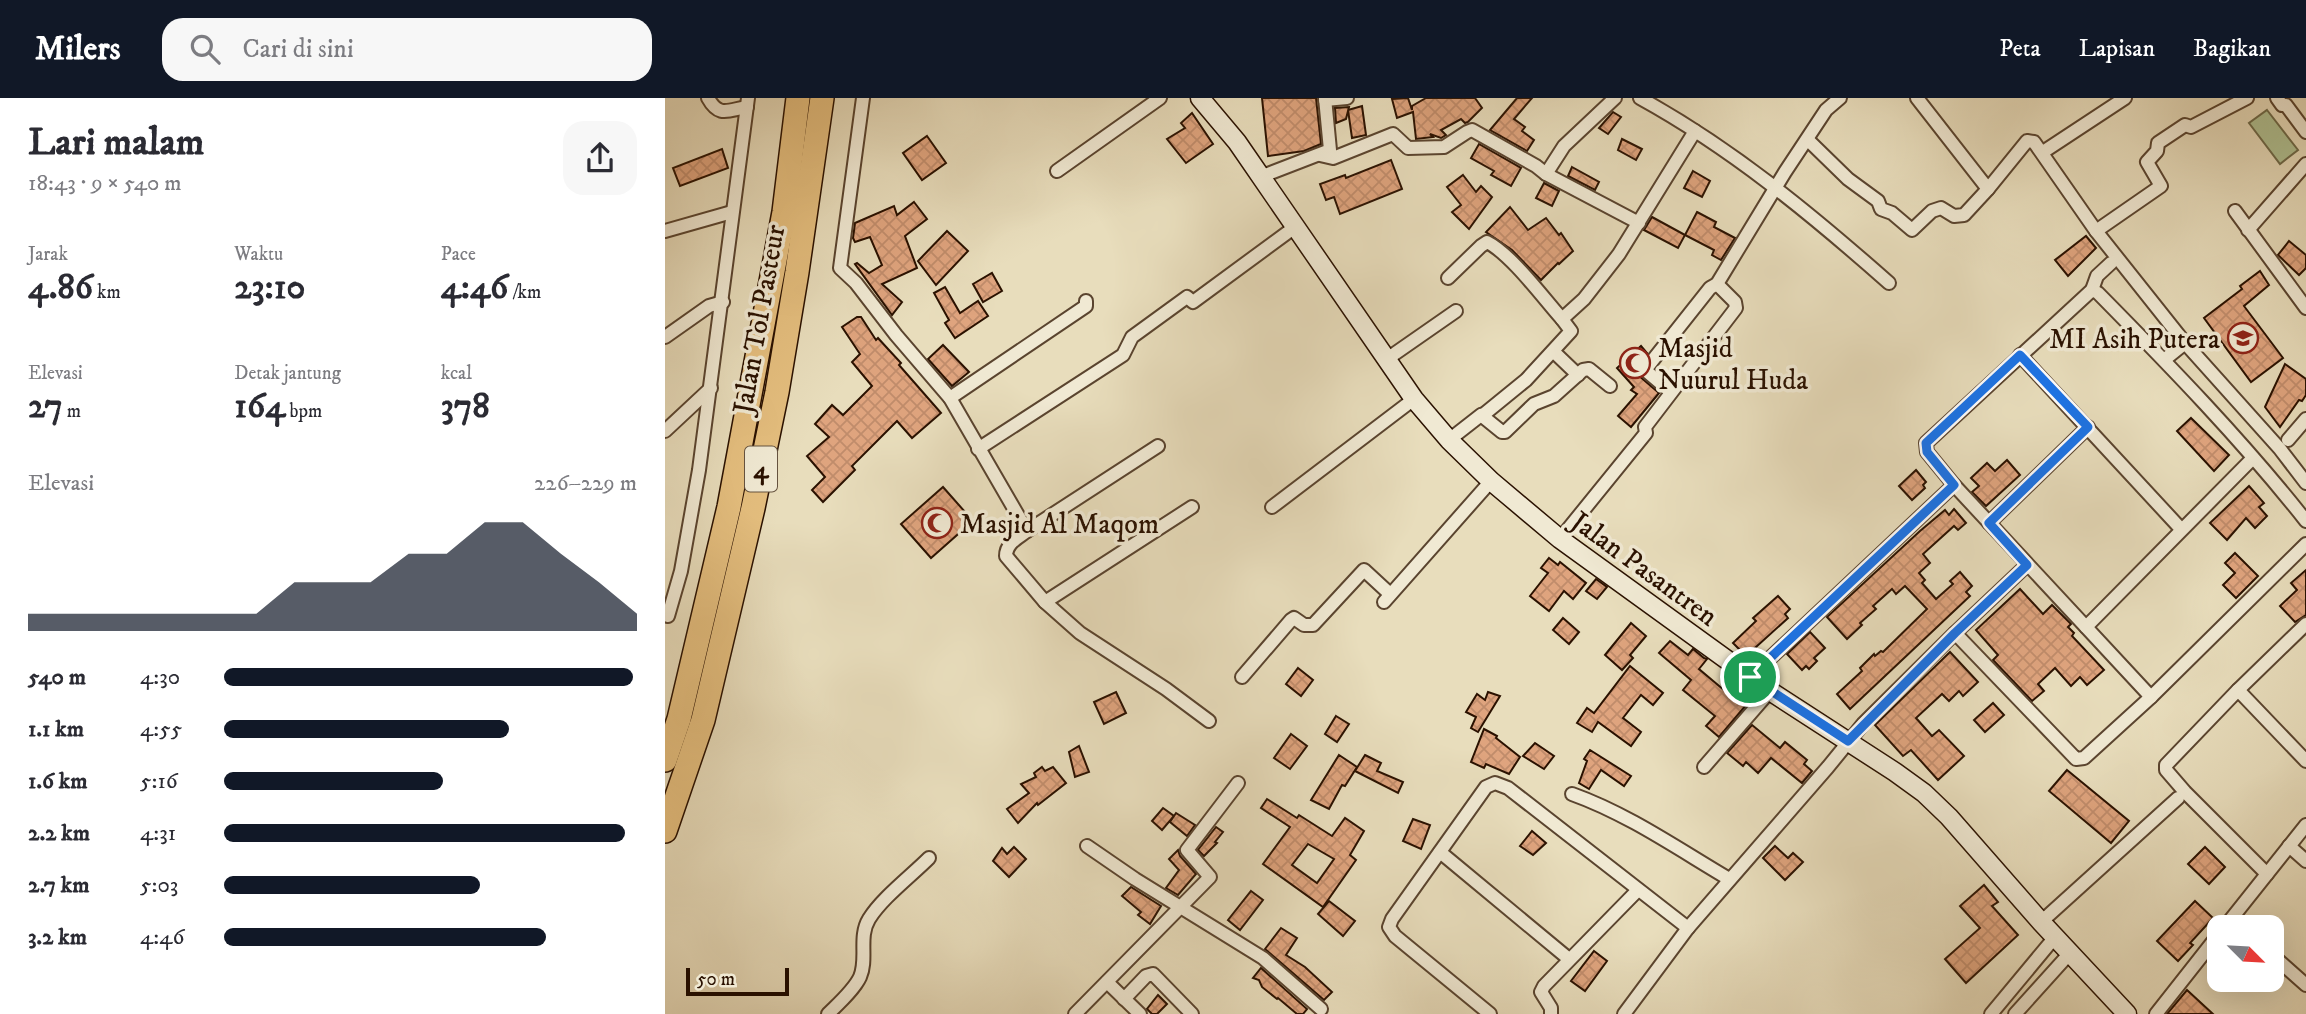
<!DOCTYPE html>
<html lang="id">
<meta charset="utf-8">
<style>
:root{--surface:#fff;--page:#f7f7f7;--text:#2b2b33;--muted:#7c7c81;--accent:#111827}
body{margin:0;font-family:"IM FELL DW Pica",serif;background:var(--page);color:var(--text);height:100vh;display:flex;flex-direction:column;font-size:26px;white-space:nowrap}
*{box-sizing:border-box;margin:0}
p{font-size:23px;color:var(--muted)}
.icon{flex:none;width:38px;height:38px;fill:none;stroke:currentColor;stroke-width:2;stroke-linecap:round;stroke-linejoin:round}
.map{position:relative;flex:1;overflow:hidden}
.sheet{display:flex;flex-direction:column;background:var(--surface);width:665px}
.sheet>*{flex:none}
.needle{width:46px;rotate:114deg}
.buttons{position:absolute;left:1542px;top:817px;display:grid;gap:14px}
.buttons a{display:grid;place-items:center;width:77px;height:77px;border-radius:14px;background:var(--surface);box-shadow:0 7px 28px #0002;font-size:35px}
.scale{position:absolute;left:21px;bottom:18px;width:103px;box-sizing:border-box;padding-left:7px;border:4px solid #2a1100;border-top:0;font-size:19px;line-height:24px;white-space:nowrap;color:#2a1100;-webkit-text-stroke:5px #f0e9d3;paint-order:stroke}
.pin{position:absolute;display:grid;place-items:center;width:60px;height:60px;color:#fff;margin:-30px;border:4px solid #fff;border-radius:50%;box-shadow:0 2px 7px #0007}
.round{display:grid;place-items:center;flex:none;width:74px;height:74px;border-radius:21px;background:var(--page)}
.head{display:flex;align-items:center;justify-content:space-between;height:119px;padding:0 28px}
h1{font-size:38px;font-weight:700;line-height:52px}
.figures{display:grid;grid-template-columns:repeat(3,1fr);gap:10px;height:119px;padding:7px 28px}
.figures div{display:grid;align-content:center}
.figures b{font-size:35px;font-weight:700}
.figures small{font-size:19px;font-weight:400}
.figures p{font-size:19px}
.chart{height:196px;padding:14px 28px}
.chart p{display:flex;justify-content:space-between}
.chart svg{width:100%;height:126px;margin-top:7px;fill:var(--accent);opacity:.7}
ul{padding:0 28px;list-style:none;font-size:23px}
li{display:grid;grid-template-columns:112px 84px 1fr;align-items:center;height:52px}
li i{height:18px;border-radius:9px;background:var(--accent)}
header{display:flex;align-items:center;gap:42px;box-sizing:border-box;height:98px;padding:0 35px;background:var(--accent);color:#fff}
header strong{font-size:33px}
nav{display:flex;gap:38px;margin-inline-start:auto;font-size:24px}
.search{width:490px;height:63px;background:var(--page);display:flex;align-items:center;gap:18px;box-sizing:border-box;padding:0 24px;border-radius:21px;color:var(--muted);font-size:26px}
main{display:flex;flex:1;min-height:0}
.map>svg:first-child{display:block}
.pitch{fill:#b0c294;stroke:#6d6a4a;stroke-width:2}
.building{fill:url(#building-cross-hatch);stroke:#2a1100;stroke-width:2;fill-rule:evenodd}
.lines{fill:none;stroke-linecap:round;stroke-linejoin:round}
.street-casing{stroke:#5a442f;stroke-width:16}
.secondary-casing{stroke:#2a1100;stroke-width:21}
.highway-casing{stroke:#2a1100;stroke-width:26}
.street{stroke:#f0e9d3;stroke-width:12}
.secondary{stroke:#f0e9d3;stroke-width:18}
.highway{stroke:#e4be7e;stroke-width:23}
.route-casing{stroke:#fff;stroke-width:14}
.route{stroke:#1a73e8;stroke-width:9}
.labels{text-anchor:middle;stroke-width:7;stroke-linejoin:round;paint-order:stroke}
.shield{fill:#f0e9d3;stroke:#65523f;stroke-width:2}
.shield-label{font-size:26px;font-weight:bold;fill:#2a1100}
.street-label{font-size:28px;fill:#2a1100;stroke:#f0e9d3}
.poi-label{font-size:28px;fill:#2a1100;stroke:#f0e9d3;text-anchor:start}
</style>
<header>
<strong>Milers</strong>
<div class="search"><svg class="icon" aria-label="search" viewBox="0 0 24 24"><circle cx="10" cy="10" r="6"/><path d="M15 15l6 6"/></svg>Cari di sini</div>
<nav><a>Peta</a><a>Lapisan</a><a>Bagikan</a></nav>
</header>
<main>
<section class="sheet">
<div class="head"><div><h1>Lari malam</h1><p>18:43 · 9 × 540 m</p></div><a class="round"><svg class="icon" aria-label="share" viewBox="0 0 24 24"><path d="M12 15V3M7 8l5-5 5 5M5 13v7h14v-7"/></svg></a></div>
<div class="figures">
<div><p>Jarak</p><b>4.86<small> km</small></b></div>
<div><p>Waktu</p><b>23:10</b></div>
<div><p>Pace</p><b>4:46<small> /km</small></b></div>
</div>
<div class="figures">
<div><p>Elevasi</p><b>27<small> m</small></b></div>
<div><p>Detak jantung</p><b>164<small> bpm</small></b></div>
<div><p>kcal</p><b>378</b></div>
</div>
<div class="chart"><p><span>Elevasi</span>226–229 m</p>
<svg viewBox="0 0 160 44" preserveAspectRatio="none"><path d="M0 44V38L10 38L20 38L30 38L40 38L50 38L60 38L70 27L80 27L90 27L100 17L110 17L120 6L130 6L140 17L150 27L160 38V44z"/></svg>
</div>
<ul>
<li><b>540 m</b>4:30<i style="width:99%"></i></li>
<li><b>1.1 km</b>4:55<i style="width:69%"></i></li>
<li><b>1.6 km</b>5:16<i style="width:53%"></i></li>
<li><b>2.2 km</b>4:31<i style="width:97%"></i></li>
<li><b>2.7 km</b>5:03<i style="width:62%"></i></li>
<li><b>3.2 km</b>4:46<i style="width:78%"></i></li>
</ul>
</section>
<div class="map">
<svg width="1641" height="916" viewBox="0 0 1641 916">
<defs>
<pattern id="building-cross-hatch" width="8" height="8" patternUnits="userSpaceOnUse" patternTransform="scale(1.75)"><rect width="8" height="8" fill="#dfa47e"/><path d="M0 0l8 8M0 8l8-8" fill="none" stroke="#c08c6b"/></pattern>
</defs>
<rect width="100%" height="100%" fill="#e8ddbc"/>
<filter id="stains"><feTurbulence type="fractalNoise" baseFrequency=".00286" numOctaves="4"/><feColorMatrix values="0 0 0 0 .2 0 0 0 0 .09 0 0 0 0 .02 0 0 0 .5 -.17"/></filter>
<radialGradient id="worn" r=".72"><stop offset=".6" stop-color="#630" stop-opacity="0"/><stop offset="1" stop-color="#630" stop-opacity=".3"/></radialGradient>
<polygon class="pitch" points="1602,12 1633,52 1615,66 1584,25"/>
<g class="building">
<polygon points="597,0 651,0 656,46 639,53 603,58"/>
<polygon points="743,0 747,12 747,8 761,0 810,0 817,10 803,24 800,25 796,21 776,32 781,37 776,40 765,36 768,39 751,41 748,14 732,20 727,1"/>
<polygon points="852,0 867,0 849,21 860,29 857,33 869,42 862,53 825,32"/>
<polygon points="697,8 701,37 687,40 683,12"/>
<polygon points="684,9 681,21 671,25 670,10"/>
<polygon points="948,14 956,19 943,36 934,30"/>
<polygon points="527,15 548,46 521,65 502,41 520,30 516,25"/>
<polygon points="262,38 281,65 257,82 238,55"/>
<polygon points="957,41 977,51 971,62 953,52"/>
<polygon points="814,46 856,70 846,88 826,77 829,73 806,60"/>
<polygon points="57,51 63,70 15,88 8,70"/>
<polygon points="726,62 737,91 675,116 669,99 661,102 655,86 680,77 681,80"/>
<polygon points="907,69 934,84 930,92 903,78"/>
<polygon points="1028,73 1045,83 1037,99 1019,90"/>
<polygon points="798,77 811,94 816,88 827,99 804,131 787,114 796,107 782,89"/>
<polygon points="879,85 894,93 887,108 871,100"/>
<polygon points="249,104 262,121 240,138 252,170 217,186 237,204 227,217 190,166 192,165 204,175 217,167 205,139 190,144 188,140 190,125 229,108 232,117"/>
<polygon points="845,109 863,132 881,120 894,137 896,135 908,153 894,166 893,165 876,182 847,152 821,134"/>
<polygon points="1032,114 1051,124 1049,129 1070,140 1056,162 1047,157 1049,152 1020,137"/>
<polygon points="987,119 1020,137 1013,150 979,132"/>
<polygon points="282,133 303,153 271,187 253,163"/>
<polygon points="1421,138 1431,150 1403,178 1390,162"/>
<polygon points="1624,143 1641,157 1641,170 1634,177 1613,157"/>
<polygon points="1595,173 1604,187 1579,208 1618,260 1586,284 1539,220 1577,191 1575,188"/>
<polygon points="327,175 337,193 318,204 308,186"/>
<polygon points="280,189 295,215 313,203 323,218 290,240 280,225 284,222 269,195"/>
<polygon points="192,219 196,219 211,242 213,240 223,251 236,265 234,267 276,315 247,340 232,323 187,368 190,372 158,404 147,392 160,379 142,358 164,339 150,326 167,307 178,317 207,288 187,264 195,256 177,229"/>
<polygon points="278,247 304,274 287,288 263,261"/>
<polygon points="976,248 982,255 973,267 972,276 994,295 966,329 953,318 972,296 966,292 969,289 952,270"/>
<polygon points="1620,266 1641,281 1641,297 1637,303 1634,302 1615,329 1600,309"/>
<polygon points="1526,320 1564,357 1549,373 1512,333"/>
<polygon points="1342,362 1355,377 1321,408 1307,394 1314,388 1306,380 1322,365 1330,373"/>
<polygon points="1251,372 1261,384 1258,387 1260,390 1247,402 1234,388"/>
<polygon points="1584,388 1599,405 1594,409 1602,418 1590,430 1581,420 1562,442 1545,425"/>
<polygon points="278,389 308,423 266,460 236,426"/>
<polygon points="1289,411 1301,425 1293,432 1289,428 1258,456 1265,465 1254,475 1260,482 1257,485 1271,501 1288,486 1285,483 1295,474 1307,488 1301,494 1305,498 1185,611 1172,596 1197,573 1195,570 1209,556 1210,558 1216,553 1218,554 1262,511 1240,488 1231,496 1227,491 1208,508 1211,511 1195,525 1197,527 1182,541 1162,519 1255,433 1280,412 1284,417"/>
<polygon points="1570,455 1593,478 1571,500 1558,487 1570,475 1560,465"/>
<polygon points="884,460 893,467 895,464 921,485 908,501 899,493 884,513 865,498 883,475 876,470"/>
<polygon points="1641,472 1641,517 1630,524 1615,508 1632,492 1626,485"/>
<polygon points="931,481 942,489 932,501 921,493"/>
<polygon points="1355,491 1378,516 1387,507 1406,526 1403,529 1409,535 1407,538 1439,572 1422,587 1415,579 1406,588 1390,570 1373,586 1379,593 1367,603 1328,562 1333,557 1311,532"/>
<polygon points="1113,498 1125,511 1120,516 1123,520 1081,558 1068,545 1091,523 1088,520"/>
<polygon points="898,520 914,534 904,546 888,532"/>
<polygon points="966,525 981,538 965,557 968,560 957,572 940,557"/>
<polygon points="1145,534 1160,550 1149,560 1152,563 1144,571 1141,568 1137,572 1122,556"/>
<polygon points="1005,543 1023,557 1028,551 1039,560 1042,561 1034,571 1066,598 1069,595 1082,606 1054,639 1041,628 1050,618 1018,592 1026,582 994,555"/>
<polygon points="1285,554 1313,584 1298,598 1294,593 1284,603 1277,596 1251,620 1267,638 1274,632 1299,658 1273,682 1246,652 1238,658 1210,627"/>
<polygon points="965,568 998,595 988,607 976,597 958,620 976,634 966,648 933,624 927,634 912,625 922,610 929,615"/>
<polygon points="633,570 648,582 636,598 621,586"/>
<polygon points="451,594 461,615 439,626 429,604"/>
<polygon points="823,594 835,598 813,634 806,630 811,619 801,614 812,596 820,602"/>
<polygon points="1328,605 1339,617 1320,634 1309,622"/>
<polygon points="671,618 684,626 672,644 660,636"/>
<polygon points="1087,627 1115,650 1120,644 1142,662 1139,666 1147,673 1137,685 1106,660 1093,675 1081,664 1078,668 1062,655"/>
<polygon points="819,631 832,638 831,640 855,659 844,676 821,666 819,670 806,664"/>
<polygon points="626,636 642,648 625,671 609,660"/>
<polygon points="870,645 889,658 879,671 858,658"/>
<polygon points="414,648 424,674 410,679 404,654"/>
<polygon points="925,652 966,678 959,688 936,672 924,691 914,685 922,663 919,661"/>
<polygon points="674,657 692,669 680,688 677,687 664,711 646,702"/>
<polygon points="700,657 716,665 712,673 738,684 733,695 690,673"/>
<polygon points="377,669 380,673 388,669 401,685 373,707 372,705 353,725 342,711 364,695 356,686 371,679 369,675"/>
<polygon points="1402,672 1464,723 1446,745 1384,693"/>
<path d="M602,701L632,720L634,717L667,738L680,720L699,733L685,757L691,762L658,809L598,766L625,729L596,710ZM643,746L669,761L652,785L627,767Z"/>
<polygon points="498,710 509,718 497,732 487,723"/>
<polygon points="511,715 530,727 522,738 505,724"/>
<polygon points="748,721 765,727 756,751 738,743"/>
<polygon points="551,729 558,734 550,744 552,745 539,758 533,752"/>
<polygon points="867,733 881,745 868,757 855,748"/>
<polygon points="1110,748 1123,760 1128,755 1138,764 1120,782 1098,760"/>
<polygon points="349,749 361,761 344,779 328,763 337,750 342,756"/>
<polygon points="1540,749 1560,769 1544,786 1523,766"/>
<polygon points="513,752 515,758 531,776 513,797 501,790 514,772 504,761"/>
<polygon points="1319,787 1333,804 1327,808 1353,837 1301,885 1280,861 1315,830 1295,808"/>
<polygon points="466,789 496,808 485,826 473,817 476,814 457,798"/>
<polygon points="586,793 598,802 575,832 563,822"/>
<polygon points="664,803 690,823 678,838 653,816"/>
<polygon points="1530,803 1548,820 1525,845 1528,847 1513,863 1492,843"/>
<polygon points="616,830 632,840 621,857 640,869 667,894 659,902 600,851"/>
<polygon points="929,853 942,863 920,893 906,883"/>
<polygon points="596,870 642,911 638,916 632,916 613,900 612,901 597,889 594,882 588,880"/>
<polygon points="1522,892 1548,916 1502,916"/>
<polygon points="493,897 502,906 492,916 487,916 482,911"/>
</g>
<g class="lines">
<g class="street-casing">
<g id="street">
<path d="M43,0C54,20 63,12 82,9"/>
<polyline points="198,0 175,170 191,185 231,237 285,300 362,433"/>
<path d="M975,0C1066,50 1146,116 1224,185"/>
<polyline points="1252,0 1323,91 1362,43 1369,44 1431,133 1520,245 1615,351 1641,385"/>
<polyline points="1612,0 1617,7 1621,7 1641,34"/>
<polyline points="660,2 682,0"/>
<polyline points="1143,42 1183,81 1213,103 1216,111 1227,115 1247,132 1267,113 1276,110 1289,118 1299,117 1323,91"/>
<polyline points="1378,54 1460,0"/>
<polyline points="655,57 668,60 728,36 743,50 779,49 802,34 807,32 871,68 881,76 974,125"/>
<polyline points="392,73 495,0"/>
<polyline points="881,76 899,48 950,0"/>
<polyline points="595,79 665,52 660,0"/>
<polyline points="1570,113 1641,210"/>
<polyline points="1583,132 1641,66"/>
<polyline points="0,133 67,114"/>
<polyline points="1431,133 1496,88 1482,64 1492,53 1493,45 1520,27 1526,29 1582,0"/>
<path d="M783,180L816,148L822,144C846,156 879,201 897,221"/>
<polyline points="1427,192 1432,178 1446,165"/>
<polyline points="0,239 44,208 58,204"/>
<polyline points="889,254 913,277"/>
<polyline points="1355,257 1516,431"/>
<polyline points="722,261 791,213"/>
<polyline points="1499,262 1520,245"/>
<polyline points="1006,294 980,272 1045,190 1052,186 1120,74 1161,12 1175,0"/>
<polyline points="285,300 421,208 421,203"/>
<polyline points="818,317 861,282 906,233 897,221 919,201 954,156 1030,33"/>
<polyline points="0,333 46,290"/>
<polyline points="784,342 816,317 837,334 840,334 869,306 889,298 918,272 924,271 945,288"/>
<polyline points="1623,342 1641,321"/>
<path d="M493,348L362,433C353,440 341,445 341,458L380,504L415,535L501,591L544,623"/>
<polyline points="313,351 458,257 467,239 522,199 528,204 630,129"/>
<polyline points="607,409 749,301"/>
<polyline points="1324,425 1423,329"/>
<polyline points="895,441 981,335 980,329 1071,210 1070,204 1052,186"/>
<polyline points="380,504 527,409"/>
<polyline points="719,504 826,383"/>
<polyline points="3,518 16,473 34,372 83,0"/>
<polyline points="1421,529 1588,360"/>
<polyline points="1290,535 1411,661 1419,660 1486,599 1641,446"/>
<polyline points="577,579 626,522 629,520 639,527 648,527 699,472 725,496"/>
<polyline points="1085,579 1289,387"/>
<polyline points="1573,592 1641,663"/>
<path d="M1486,599L1289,387L1262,354L1261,345L1427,192L1433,195C1505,268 1577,342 1641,423"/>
<polyline points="1039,669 1105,593"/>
<path d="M907,696C963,716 1013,751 1064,781"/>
<polyline points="422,748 470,781 598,860 656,911"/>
<polyline points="1624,748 1641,763"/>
<polyline points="775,754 904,861"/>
<polyline points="1602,776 1520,694 1501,672 1501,667 1573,592 1641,526"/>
<polyline points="1376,824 1513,700"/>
<polyline points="1559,830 1641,727"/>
<polyline points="1606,856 1641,887"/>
<polyline points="442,884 475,916"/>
<polyline points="459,901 481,878 488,876 527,916"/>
<path d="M163,916C173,906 189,892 195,879C203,861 193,839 204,821C217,800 246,778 264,760"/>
<polyline points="410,916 545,779 522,752 573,685"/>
<polyline points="825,916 730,838 724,829 727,821 821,689 830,685 843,690 1023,830"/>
<polyline points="886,916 886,910 876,894 879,888 973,792"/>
<polyline points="959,916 1023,830 1163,669 1198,626 1290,535 1362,467"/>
<polyline points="1326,916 1390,839"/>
<polyline points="1350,916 1405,855"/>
<polyline points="1491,916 1554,836"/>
</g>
</g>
<g class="secondary-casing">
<polyline id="secondary" points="535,0 572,44 749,301 784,342 826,383 895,441 1105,593 1230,674 1259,695 1284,719 1376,824 1462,916"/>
</g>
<g class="highway-casing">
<g id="highway">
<polyline points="0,662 14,621 64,409 119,114 133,0"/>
<polyline points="0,733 38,622 88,410 112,294 132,174 157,0"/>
</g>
</g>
<use href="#street" class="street"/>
<use href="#secondary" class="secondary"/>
<use href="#highway" class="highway"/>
</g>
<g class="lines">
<g class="route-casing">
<polygon id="route" points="1355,257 1423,329 1324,425 1362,467 1290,535 1183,643 1085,579 1289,387 1262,354 1261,345"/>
</g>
<use href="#route" class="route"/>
</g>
<defs>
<g id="school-ring" transform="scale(1.575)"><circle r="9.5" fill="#f0e9d3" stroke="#8f2418" stroke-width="1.5"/><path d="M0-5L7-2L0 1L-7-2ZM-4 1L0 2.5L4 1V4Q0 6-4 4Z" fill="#8f2418"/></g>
<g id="mosque-ring" transform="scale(1.575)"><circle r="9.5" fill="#f0e9d3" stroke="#8f2418" stroke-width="1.5"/><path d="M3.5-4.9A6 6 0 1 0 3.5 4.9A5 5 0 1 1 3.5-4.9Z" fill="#8f2418"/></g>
</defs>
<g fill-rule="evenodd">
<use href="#school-ring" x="1578" y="240"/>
<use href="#mosque-ring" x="970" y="265"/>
<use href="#mosque-ring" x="272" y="425"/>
</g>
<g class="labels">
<rect class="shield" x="80" y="348.5" width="32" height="45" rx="5"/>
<g class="shield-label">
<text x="96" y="380">4</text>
</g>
<g class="street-label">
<text transform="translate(93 221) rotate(-80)" y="10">Jalan Tol Pasteur</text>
<text transform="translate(980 470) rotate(36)" y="10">Jalan Pasantren</text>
</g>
<g class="poi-label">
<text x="1555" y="250" text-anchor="end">MI Asih Putera</text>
<text x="993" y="259">Masjid<tspan x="993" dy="32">Nuurul Huda</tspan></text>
<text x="295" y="435">Masjid Al Maqom</text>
</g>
</g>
<rect width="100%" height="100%" filter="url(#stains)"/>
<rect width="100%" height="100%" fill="url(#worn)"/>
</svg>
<div class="buttons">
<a><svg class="needle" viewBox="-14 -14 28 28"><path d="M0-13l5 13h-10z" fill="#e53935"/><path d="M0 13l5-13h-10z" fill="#7c7c81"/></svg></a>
</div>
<div class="scale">50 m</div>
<div class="pin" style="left:1085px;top:579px;background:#1e9e55"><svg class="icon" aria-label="arrive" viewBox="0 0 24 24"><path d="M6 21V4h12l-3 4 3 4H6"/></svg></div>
</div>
</main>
